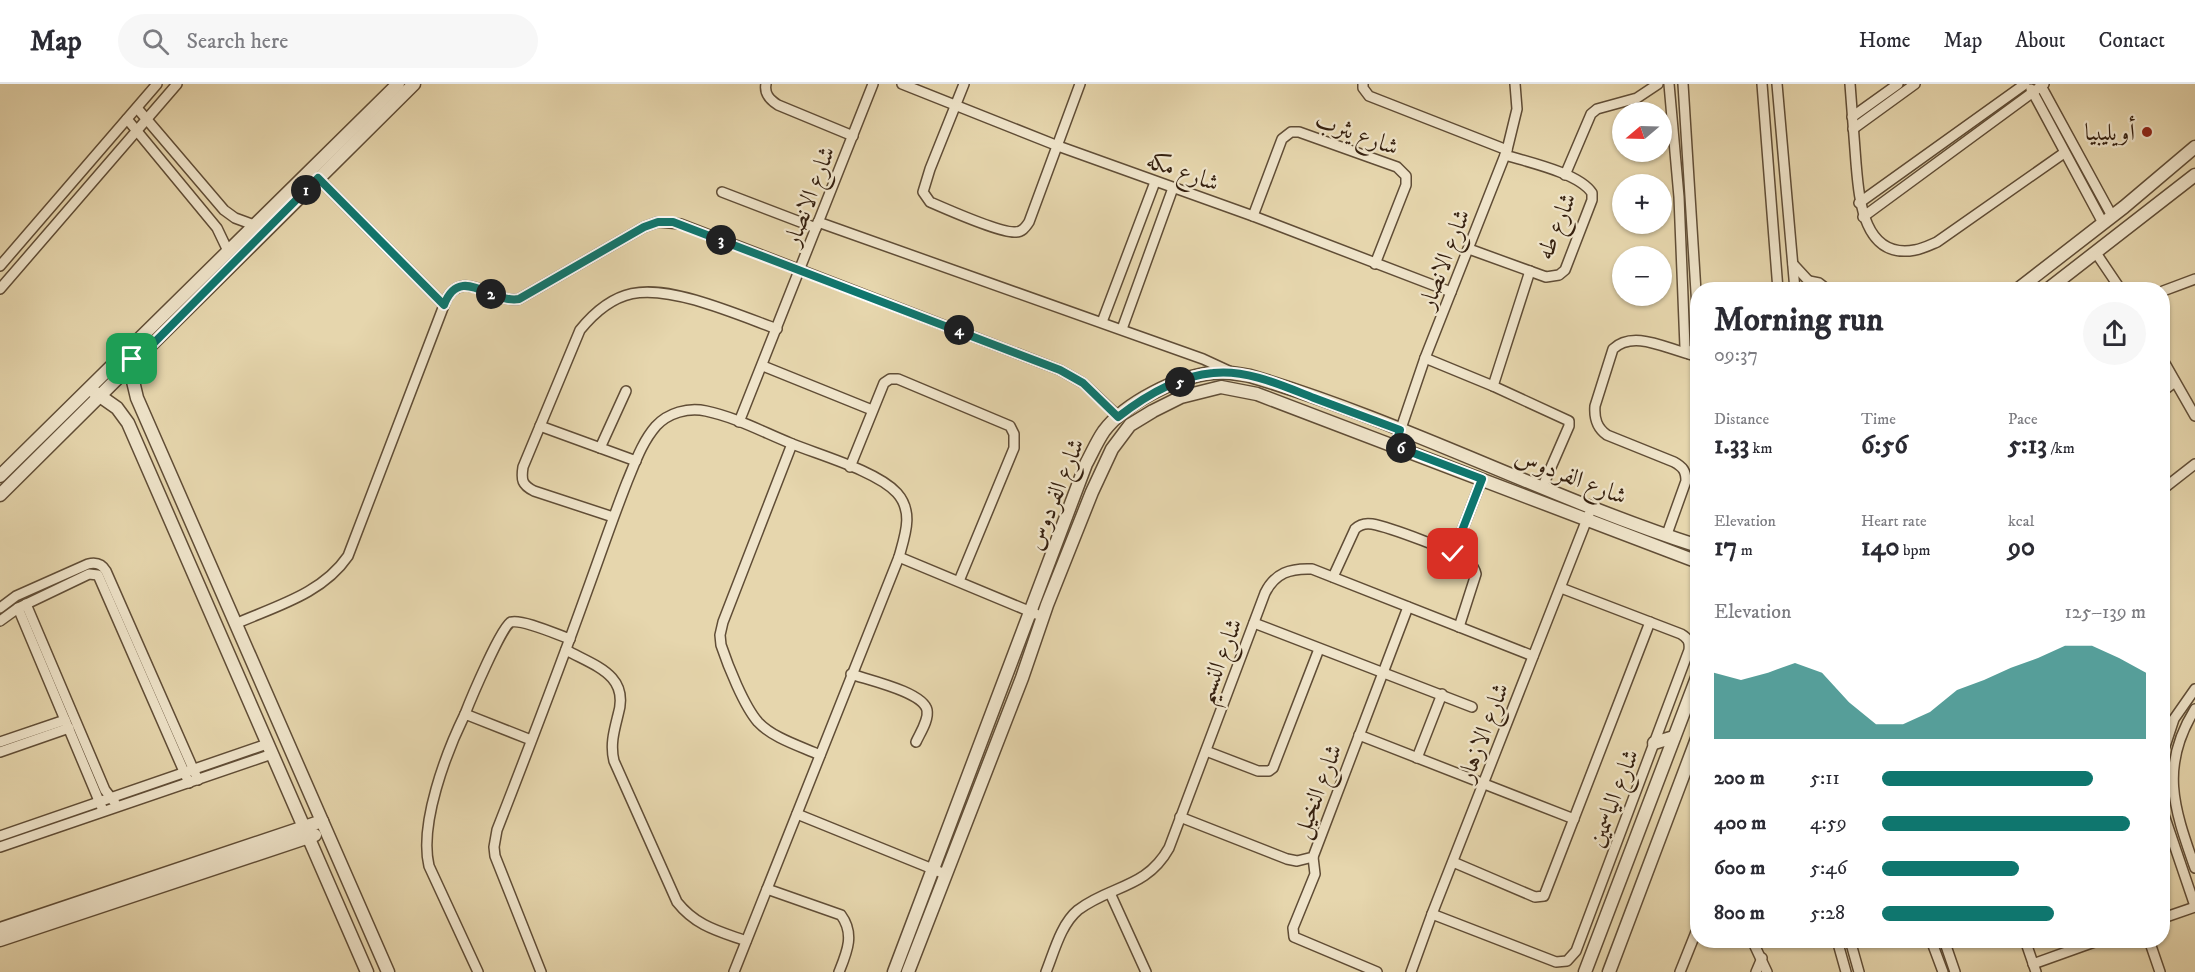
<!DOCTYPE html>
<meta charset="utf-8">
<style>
:root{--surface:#fff;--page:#f7f7f7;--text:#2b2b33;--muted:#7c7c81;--line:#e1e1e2;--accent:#0f766e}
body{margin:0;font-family:"IM FELL DW Pica",Amiri,serif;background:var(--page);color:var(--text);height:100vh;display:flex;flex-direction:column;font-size:22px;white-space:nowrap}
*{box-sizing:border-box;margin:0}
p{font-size:20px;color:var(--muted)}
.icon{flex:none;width:33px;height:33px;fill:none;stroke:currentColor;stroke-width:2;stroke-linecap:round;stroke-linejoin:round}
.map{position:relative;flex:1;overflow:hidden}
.side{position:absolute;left:1690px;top:198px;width:480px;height:666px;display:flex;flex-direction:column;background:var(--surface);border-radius:24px;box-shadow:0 2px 4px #0004}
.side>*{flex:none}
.needle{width:39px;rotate:251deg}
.tools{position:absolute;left:1612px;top:18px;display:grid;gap:12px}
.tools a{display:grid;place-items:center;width:60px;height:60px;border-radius:50%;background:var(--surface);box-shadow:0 2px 4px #0004;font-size:30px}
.pin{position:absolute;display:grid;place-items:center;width:51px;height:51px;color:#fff;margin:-26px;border-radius:12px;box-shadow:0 3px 9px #0006}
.km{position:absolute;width:30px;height:30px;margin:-15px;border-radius:50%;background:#222;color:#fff;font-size:16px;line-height:30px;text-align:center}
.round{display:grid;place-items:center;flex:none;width:63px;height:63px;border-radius:32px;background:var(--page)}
.overview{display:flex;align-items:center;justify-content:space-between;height:102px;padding:0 24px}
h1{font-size:33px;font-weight:700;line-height:45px}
.stats{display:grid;grid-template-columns:repeat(3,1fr);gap:9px;height:102px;padding:6px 24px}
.stats div{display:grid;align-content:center}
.stats b{font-size:26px;font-weight:700}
.stats small{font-size:16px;font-weight:400}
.stats p{font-size:16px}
.chart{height:168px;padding:12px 24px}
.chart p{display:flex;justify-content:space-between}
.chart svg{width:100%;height:108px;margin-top:6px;fill:var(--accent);opacity:.7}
ul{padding:0 24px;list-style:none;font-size:20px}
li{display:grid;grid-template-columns:96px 72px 1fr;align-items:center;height:45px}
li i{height:15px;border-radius:8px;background:var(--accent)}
header{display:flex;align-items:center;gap:36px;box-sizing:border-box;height:84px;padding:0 30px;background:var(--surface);border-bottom:2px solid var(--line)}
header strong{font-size:28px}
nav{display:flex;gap:33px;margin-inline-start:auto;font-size:21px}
.search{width:420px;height:54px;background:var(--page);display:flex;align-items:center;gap:15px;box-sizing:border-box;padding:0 21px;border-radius:33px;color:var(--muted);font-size:22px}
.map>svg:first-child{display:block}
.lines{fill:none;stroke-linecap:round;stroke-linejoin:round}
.minor-casing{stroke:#604d36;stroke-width:12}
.tertiary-casing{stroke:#604d36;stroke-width:15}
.minor{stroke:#efe4ca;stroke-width:9}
.tertiary{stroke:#efe4ca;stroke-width:12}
.route-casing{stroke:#fff;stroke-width:12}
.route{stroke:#0f766e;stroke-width:8}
.poi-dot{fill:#8f2418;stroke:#efe4ca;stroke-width:2}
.labels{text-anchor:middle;stroke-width:4.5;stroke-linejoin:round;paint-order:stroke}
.poi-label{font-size:24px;fill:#341f0e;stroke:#efe4ca;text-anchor:end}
.street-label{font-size:24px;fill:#341f0e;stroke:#efe4ca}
</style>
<header>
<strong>Map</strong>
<div class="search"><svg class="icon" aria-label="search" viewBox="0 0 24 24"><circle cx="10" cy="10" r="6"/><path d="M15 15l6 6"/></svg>Search here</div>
<nav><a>Home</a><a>Map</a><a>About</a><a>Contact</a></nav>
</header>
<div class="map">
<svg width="2195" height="888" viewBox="0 0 2195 888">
<rect width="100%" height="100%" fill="#e6d6ad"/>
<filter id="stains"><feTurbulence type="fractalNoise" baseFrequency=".00333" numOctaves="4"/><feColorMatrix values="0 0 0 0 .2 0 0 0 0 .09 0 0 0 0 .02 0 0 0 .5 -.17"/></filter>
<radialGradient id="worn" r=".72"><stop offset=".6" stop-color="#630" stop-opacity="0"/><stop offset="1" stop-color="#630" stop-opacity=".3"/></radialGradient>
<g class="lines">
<g class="minor-casing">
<g id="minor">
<path d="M766,0C764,10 770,16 778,21L853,52"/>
<polyline points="902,0 1058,62 1253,132 1451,208"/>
<path d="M964,0L930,85L923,108L930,118C946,125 1000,149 1015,148C1022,148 1025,144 1029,138L1080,0"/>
<polyline points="1363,0 1363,4 1369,12 1507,66"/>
<polyline points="1669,0 1679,113 1685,263 1689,270 1692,271 1698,268"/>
<polyline points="1683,0 1698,240"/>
<polyline points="1762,0 1778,206"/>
<polyline points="1777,0 1795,206"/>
<path d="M1850,0C1852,26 1854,53 1856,79C1859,114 1863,176 1915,166C1922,165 1930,161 1937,158L2064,69"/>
<polyline points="2040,0 2112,132"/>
<polyline points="2031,5 2103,139"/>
<polyline points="137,24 224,126 235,134 254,141"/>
<polyline points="1852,33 1898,0"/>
<polyline points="127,35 217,144 228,167"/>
<polyline points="1853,45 1915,0"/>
<polyline points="1565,91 1591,30 1597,25 1637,14 1658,0"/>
<polyline points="318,94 444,221"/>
<polyline points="722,108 816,144"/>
<polyline points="1859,119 2025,0"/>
<polyline points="1253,132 1282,55 1291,48 1299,48 1397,83 1406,92 1406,101 1375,180"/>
<polyline points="1863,133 2044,0"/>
<polyline points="818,138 1203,275 1229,287"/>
<path d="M1469,165L1546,193L1559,191L1565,186L1592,116V109C1579,89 1528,78 1505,71"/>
<polyline points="2096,169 2121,206"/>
<polyline points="1793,180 1817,206"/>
<polyline points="0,182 157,0"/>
<polyline points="1809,197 1819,199 1828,206"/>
<polyline points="0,205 177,0"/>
<polyline points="2163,207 2195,195"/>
<polyline points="1102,238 1155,98"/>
<polyline points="1122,245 1173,104"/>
<polyline points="1425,274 1493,302 1569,337 1569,342 1542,404"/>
<polyline points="2163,276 2195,332"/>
<polyline points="763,282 872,326"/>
<polyline points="1493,302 1530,187"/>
<polyline points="2163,307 2175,298"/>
<polyline points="739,338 873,0"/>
<polyline points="540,342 636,377"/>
<path d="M792,360L723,538L720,551L721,561C728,582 744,622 758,638C773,654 800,662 820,671"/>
<polyline points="1395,362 1425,274 1507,66 1517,25 1515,0"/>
<polyline points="600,364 626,307"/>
<polyline points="850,383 884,299 890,295 898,295 1010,342 1014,350 1014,364 959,497"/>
<polyline points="2163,405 2195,380"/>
<path d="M613,433L534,407C522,401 521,396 523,383L580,246C615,203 645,202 695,216C723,224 750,235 777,245"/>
<path d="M1667,450L1686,397C1686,387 1683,383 1674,378L1607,351C1597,344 1594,335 1595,322L1613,265C1633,246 1665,264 1689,270"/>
<polyline points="1453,470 1482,395"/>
<polyline points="899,473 1036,530"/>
<path d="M1333,493L1355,445C1360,440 1366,439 1372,440C1389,443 1457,468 1469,478C1473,482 1475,486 1476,490L1459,543"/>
<polyline points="26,520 105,706 115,719"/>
<path d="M0,524L16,512L88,480C96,478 102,480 106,487L198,696"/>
<polyline points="18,524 102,724"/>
<polyline points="0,537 18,524 89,490 98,491 189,699"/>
<polyline points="1254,539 1472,623"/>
<path d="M235,540C276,522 322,510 348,472L446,216C464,182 493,220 519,215L644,143L658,138L681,140L1060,286L1083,299L1118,332"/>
<path d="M566,566C595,582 630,591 618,631C614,647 610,661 614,677L677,818C696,842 718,847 746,857"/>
<path d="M851,590C868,596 923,608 927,626C929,636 920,649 916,658"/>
<path d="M2195,625C2159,683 2174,724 2195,784"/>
<path d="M465,630C470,617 502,541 511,538C523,535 558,551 570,555"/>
<polyline points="1359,651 1574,735"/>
<polyline points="0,658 65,636"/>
<polyline points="1206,667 1258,687 1269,687 1273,684 1319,565"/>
<polyline points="0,668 69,644"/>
<polyline points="2163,668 2174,635 2195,605"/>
<polyline points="1417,674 1442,610"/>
<polyline points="2163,728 2195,822"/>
<polyline points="797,730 945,790"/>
<polyline points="1180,733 1287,775 1297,777 1313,773 1408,523"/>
<polyline points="0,752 267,660"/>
<polyline points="0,763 272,670"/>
<polyline points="1313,773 1315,790 1293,844 1294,853 1377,888"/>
<polyline points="1453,778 1535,813 1544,812 1650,538"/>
<path d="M767,805L841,831C855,850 847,868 839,888"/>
<polyline points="1110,809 1146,888"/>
<path d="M1432,830L1556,878L1567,877L1576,867L1689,566C1690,558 1688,554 1681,550L1561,504"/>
<polyline points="2163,834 2195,823"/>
<polyline points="1752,856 1767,888"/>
<polyline points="1837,856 1846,888"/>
<polyline points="1850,856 1859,888"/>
<polyline points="1931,856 1943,888"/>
<polyline points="1944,856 1955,888"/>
<polyline points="2025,856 2036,888"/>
<polyline points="2149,856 2160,888"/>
<polyline points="2033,880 2100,856"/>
<path d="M478,888L429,782C419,740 446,669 465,630L531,656"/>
<path d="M541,888L495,772L494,763L497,746C527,669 557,591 585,513C599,475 612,436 627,398C635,379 642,358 656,342C668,329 688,323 706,327C735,333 763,348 790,359C819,371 877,387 897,409C914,428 905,451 899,473L734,888"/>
<path d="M1046,888C1054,868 1061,840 1078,826C1111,801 1146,805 1169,764L1265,509C1275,489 1290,484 1312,485L1533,572"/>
<polyline points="1411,888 1432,830 1589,430"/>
<polyline points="1680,888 1698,843"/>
<polyline points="1756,888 1762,874"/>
</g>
</g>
<g class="tertiary-casing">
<g id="tertiary">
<polyline points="2017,206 2124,123 2195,63"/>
<polyline points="2047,206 2195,91"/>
<polyline points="130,264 132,293 137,314 388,888"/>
<polyline points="90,305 117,324 128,339 367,888"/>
<polyline points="0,392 398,0"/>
<polyline points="0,411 414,0"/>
<polyline points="1654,659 1674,653"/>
<polyline points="0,845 322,737"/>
<polyline points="0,856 315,751"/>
<path d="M894,888L1086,380C1092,369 1097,357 1104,347C1125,319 1178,292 1213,289C1226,287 1237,290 1250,292C1403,337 1546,413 1698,462"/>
<polyline points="908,888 1022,594 1047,521 1092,408 1112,365 1130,341 1153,327 1181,313 1221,303 1257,310 1698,478"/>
<polyline points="1585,888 1698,591"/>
<polyline points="1609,888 1698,652"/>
</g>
</g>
<use href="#minor" class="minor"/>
<use href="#tertiary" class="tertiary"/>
</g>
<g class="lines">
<g class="route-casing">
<path id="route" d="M132,275L131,282L318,94L444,221C460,179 491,220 519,215L644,143L658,138H673L1060,286L1083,299L1118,333C1145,312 1178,292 1213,289C1247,285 1283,302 1314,314C1343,325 1371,335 1400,346L1395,362L1482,395L1453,470"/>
</g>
<use href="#route" class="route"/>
</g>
<circle class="poi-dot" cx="2147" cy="48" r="6"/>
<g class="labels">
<g class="poi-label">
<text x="2135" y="56">أويليبيا</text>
</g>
<g class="street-label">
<text transform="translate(1357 49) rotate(20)" y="8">شارع يثرب</text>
<text transform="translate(1183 87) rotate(20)" y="8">شارع مكه</text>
<text transform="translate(809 112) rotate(-69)" y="8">شارع الانصار</text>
<text transform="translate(1556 142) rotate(-68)" y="8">شارع طه</text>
<text transform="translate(1444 175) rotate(-69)" y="8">شارع الانصار</text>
<text transform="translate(1571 392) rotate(21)" y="8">شارع الفردوس</text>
<text transform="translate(1055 410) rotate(-68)" y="8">شارع الفردوس</text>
<text transform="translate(1219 577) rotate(-69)" y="8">شارع النسيم</text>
<text transform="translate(1483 648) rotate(-69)" y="8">شارع الازهار</text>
<text transform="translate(1317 707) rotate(-69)" y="8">شارع النخيل</text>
<text transform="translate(1613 714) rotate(-69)" y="8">شارع الياسمين</text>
</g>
</g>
<rect width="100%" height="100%" filter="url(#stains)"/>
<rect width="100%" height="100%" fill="url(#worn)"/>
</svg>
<div class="tools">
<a><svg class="needle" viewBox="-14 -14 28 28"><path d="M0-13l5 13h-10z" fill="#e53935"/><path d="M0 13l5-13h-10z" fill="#7c7c81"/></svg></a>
<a>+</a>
<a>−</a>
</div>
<div class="pin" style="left:132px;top:275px;background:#1e9e55"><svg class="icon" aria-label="arrive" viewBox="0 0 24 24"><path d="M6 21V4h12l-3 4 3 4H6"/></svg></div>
<div class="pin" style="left:1453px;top:470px;background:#d93025"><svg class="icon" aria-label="check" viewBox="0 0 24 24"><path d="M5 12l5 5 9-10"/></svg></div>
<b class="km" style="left:306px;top:106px">1</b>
<b class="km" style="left:491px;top:210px">2</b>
<b class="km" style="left:721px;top:156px">3</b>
<b class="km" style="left:959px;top:246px">4</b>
<b class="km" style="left:1180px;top:298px">5</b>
<b class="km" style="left:1401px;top:364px">6</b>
<section class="side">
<div class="overview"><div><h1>Morning run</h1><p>09:37</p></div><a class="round"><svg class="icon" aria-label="share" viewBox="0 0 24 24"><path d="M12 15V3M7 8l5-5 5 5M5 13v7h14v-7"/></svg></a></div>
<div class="stats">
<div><p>Distance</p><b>1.33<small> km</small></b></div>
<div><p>Time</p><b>6:56</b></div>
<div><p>Pace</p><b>5:13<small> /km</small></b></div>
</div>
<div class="stats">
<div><p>Elevation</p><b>17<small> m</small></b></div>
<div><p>Heart rate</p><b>140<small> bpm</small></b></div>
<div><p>kcal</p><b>90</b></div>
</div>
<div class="chart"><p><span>Elevation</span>125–139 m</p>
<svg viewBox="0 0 160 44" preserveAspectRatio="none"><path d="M0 44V17L10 20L20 17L30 13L40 17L50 29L60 38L70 38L80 33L90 24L100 20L110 15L120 11L130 6L140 6L150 11L160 17V44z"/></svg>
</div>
<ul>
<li><b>200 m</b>5:11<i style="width:80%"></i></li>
<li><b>400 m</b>4:59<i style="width:94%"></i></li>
<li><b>600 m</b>5:46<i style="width:52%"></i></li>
<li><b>800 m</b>5:28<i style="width:65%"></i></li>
</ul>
</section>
</div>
